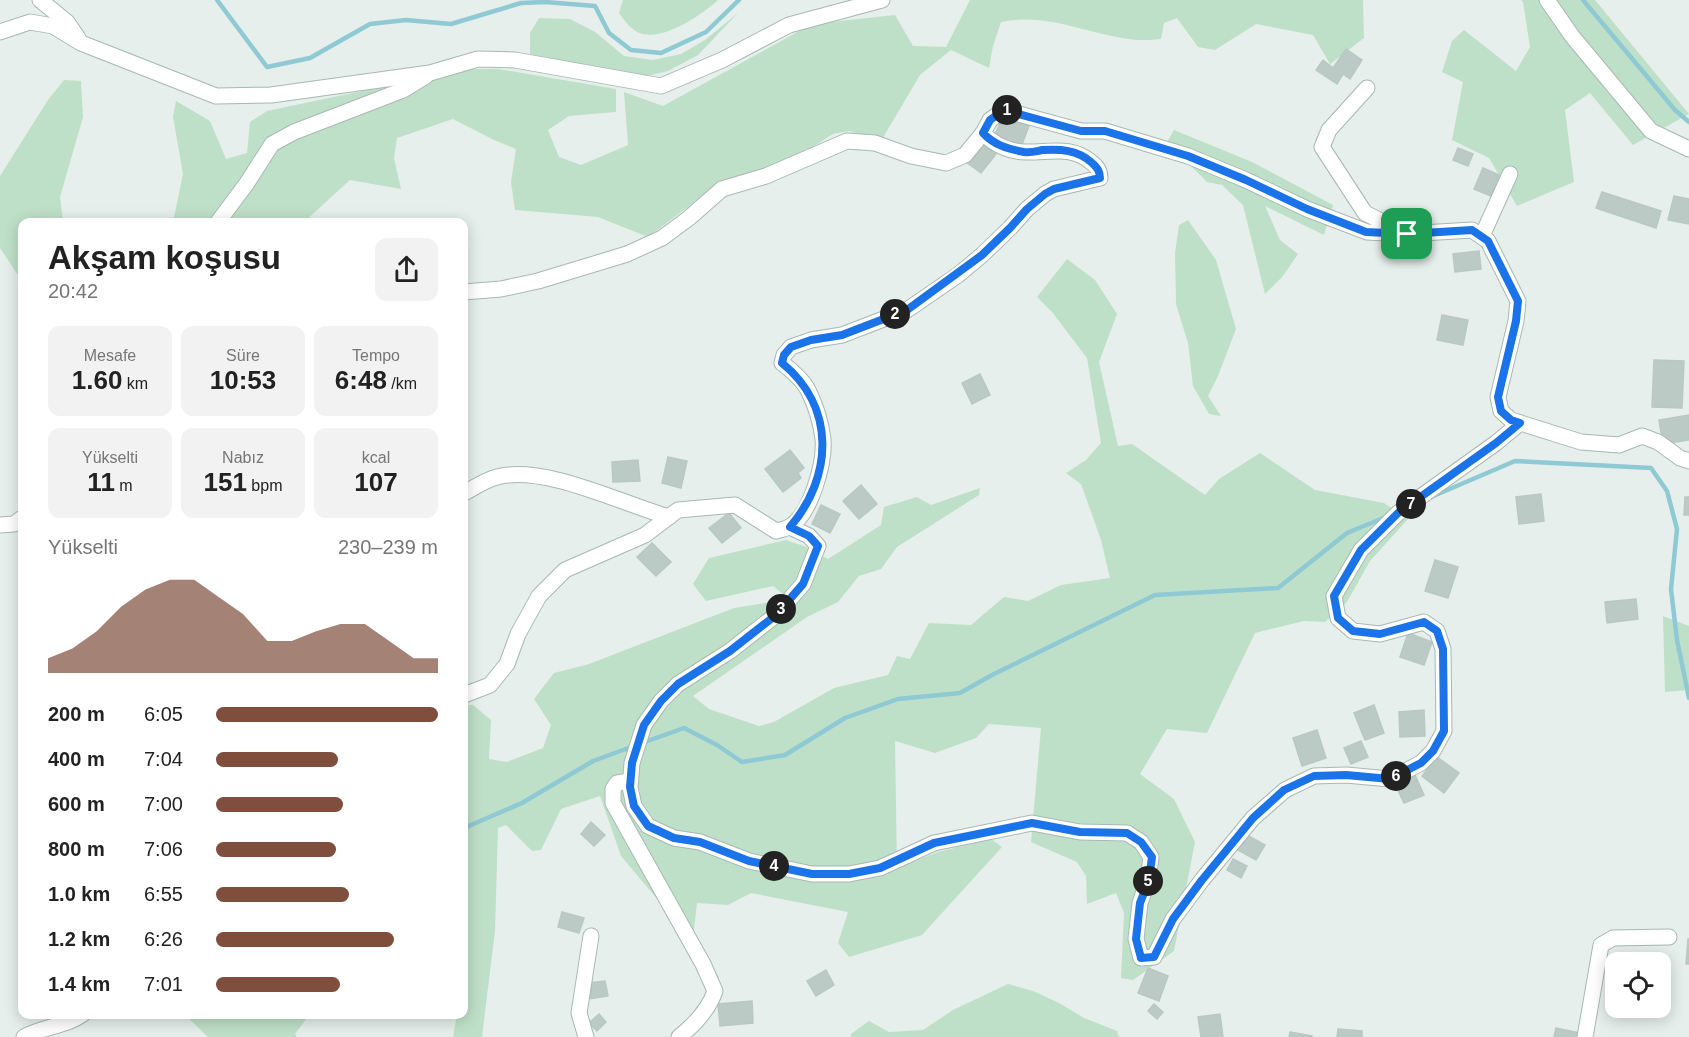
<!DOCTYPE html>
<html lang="tr">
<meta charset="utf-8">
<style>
:root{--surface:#fff;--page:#f2f2f2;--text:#222;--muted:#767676;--accent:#804e3d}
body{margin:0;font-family:Arial,sans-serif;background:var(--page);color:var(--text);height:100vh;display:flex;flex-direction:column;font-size:22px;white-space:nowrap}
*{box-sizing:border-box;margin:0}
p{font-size:20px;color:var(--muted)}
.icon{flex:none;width:33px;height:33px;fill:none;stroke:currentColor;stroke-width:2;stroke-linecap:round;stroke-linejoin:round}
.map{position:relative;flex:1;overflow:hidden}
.panel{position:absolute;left:18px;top:218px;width:450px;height:801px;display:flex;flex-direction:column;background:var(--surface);border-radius:12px;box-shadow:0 3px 15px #0003}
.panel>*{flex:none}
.buttons{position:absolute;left:1605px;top:952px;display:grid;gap:12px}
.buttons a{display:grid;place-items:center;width:66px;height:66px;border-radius:12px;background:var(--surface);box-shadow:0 3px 15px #0003;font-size:30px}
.pin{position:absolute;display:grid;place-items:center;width:51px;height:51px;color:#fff;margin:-26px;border-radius:12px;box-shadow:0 3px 9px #0006}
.km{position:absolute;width:30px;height:30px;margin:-15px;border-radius:50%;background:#222;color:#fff;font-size:16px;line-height:30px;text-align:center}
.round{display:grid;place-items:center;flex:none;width:63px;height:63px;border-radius:12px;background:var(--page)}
.overview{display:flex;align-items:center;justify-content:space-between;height:102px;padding:0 30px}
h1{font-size:33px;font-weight:700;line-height:45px}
.stats{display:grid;grid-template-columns:repeat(3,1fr);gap:9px;height:102px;padding:6px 30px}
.stats div{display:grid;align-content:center;border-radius:12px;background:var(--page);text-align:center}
.stats b{font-size:26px;font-weight:700}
.stats small{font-size:16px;font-weight:400}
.stats p{font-size:16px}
.chart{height:168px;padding:12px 30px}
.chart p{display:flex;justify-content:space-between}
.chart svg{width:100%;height:108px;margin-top:6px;fill:var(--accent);opacity:.7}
ul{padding:0 30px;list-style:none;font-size:20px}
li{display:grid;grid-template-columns:96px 72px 1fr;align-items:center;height:45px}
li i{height:15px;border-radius:8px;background:var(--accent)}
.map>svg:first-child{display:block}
.green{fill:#bfe0c8}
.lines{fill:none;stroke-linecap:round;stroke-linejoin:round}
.stream{stroke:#8ec9d4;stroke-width:4.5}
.building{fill:#bbcac4;stroke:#b8c9c2;stroke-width:1.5}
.minor-casing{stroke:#a8b8b2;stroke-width:17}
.minor{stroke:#fff;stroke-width:15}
.route-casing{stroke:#fff;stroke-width:12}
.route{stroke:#1a73e8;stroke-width:8}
</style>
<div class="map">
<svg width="1689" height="1037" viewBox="0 0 1689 1037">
<rect width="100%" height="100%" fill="#e6efeb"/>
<g class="green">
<path d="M623,0H718C701,15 667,39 643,34C632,32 625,21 619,13Z"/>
<path d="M970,0H1363L1364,38L1330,64L1313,35L1256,24L1215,50L1198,47L1177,18L1164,23L1161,39C1153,40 1145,40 1137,40C1091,36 1048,12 1001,22L993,46L989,68L951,50L920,75L881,141L849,131L833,134L795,158L716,186L648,237L598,217L515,210L511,182L516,149L494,140L453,119L397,138L394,158L401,189L350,180L304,222H173L183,174L173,117L176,101L210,121L226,159L247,153L250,122L267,111L467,69H499L616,89V112L569,116L548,130L559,157L581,165L628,145L624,92L663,106L812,24L895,15L913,46L946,47Z"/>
<polygon points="1521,0 1595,0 1689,114 1633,145 1590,93 1565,110 1574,182 1517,206 1489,158 1452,140 1463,82 1442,72 1452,41 1464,30 1516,71 1530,47 1523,2"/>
<polygon points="738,13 698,55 668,71 643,77 530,54 530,33 539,18 570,19 595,32 624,56 653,60 681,54 705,40"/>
<polygon points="64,80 81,81 83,117 60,197 63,222 22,222 22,281 0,248 0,176 48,100"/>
<polygon points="1174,130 1252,162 1333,205 1324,235 1265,206 1280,240 1298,254 1283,276 1265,294 1243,205 1222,185 1207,182 1167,142"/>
<polygon points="1188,220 1216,260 1236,329 1218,376 1208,396 1221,416 1209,414 1193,386 1188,343 1176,304 1175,253 1179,225"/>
<polygon points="1067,259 1095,280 1117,314 1099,362 1118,446 1132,444 1205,495 1219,479 1260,453 1315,490 1384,503 1408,519 1370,561 1347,602 1325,622 1304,621 1255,633 1207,733 1167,729 1140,774 1174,799 1195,842 1174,951 1133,980 1121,978 1124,913 1116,893 1087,904 1086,876 1077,862 1031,842 1041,728 989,724 976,738 935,753 895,741 897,868 938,852 991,839 1002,847 922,935 849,957 838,943 848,912 751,893 728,905 697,903 693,938 719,977 705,984 663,906 621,856 600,796 561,809 541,850 532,851 506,825 498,828 495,931 482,1037 453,1037 457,1014 464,1014 464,955 468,931 464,927 464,705 473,705 491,720 489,759 507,762 543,748 551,725 534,699 554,673 589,664 734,608 772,602 783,594 773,586 706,601 693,584 709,558 786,540 804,546 828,559 881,525 884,507 917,497 931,505 980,488 979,495 897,547 881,569 859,576 838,602 807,617 693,696 709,709 759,726 774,722 834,688 888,675 897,656 910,659 929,623 971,625 1004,597 1028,601 1061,585 1110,578 1101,540 1081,484 1066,473 1086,460 1101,443 1087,358 1052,312 1037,297"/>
<polygon points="1663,616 1689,626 1689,690 1665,692"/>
<polygon points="1008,984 1033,991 1059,1003 1084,1018 1117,1031 1119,1037 851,1037 851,1034 869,1021 889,1032 923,1030 953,1010"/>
<polygon points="184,1014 303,1014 307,1018 295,1034 297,1037 208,1037"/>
</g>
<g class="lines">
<g class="stream">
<polyline points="217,0 267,67 310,58 370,24 406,20 451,24 521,3 545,2 595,6 609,33 631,50 661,53 706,32 739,0"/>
<polyline points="1583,0 1675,110 1689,122"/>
<polyline points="1431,497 1515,461 1651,468 1667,491 1677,529 1671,589 1677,640 1689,698"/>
<polyline points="642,743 684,728 717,745 742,762 785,755 845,718 898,699 960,693 992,675 1155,595 1278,588 1347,533 1388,516"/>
<polyline points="464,828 522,803 593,761 634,746"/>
</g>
</g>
<g class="building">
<polygon points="1346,49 1362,60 1350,79 1343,74 1337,84 1316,70 1323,60 1333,68"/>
<polygon points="1003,116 1029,126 1021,147 994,137"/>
<polygon points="980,141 996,154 981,173 965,161"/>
<polygon points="1458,148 1473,154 1468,166 1453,160"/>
<polygon points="1483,168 1499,175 1491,196 1474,189"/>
<polygon points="1602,192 1661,211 1656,228 1596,208"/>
<polygon points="1674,196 1689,199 1689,224 1668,220"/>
<polygon points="1479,251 1481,269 1455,272 1453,254"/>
<polygon points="1442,315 1468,320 1463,345 1437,340"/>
<polygon points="1654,360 1684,361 1682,408 1652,407"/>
<polygon points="980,374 990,395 972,404 962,383"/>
<polygon points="1689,415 1689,440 1663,444 1659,420"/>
<polygon points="790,450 804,468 798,473 801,478 783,492 765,469"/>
<polygon points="668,457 687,461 681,488 662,483"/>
<polygon points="638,460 640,481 613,482 612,462"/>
<polygon points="861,485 877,504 859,519 843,501"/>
<polygon points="1541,494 1544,521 1519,524 1516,497"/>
<polygon points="1685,497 1689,497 1689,515 1684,515"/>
<polygon points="821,505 840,514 830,533 812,524"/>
<polygon points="729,513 741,528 722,543 709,528"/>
<polygon points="652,543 671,562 656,576 637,557"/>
<polygon points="1435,560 1458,567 1448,598 1425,591"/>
<polygon points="1636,599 1638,619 1607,623 1605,602"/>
<polygon points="1408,633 1432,642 1424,665 1400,657"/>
<polygon points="1374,705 1384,733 1365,740 1354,713"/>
<polygon points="1424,710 1425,736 1400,737 1399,712"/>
<polygon points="1317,730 1326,758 1302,766 1293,738"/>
<polygon points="1361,741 1368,757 1351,764 1344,748"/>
<polygon points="1437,757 1459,773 1444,793 1422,776"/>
<polygon points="1415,775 1424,795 1404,803 1395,784"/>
<polygon points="591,822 605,835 594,846 581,834"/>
<polygon points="1247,835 1265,845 1256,860 1238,850"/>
<polygon points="1233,859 1247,866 1241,878 1227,870"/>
<polygon points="562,912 584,918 579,933 558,927"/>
<polygon points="1688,939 1689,939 1689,964 1686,964"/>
<polygon points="1148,968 1168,976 1159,1001 1138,993"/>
<polygon points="826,970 834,985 816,996 807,981"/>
<polygon points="605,981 608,996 589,999 587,983"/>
<polygon points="752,1001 753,1023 720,1026 718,1004"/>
<polygon points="1154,1004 1163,1012 1157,1019 1148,1011"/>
<polygon points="599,1014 606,1022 597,1031 589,1023"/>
<polygon points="1220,1014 1223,1037 1201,1037 1198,1017"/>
<polygon points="1556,1028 1580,1033 1579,1037 1554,1037"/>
<polygon points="1338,1029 1362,1031 1362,1037 1337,1037"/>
<polygon points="1290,1032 1312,1036 1312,1037 1289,1037"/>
</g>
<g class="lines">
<g class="minor-casing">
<g id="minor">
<polyline points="40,0 67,22 78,38"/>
<polyline points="1547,0 1572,36 1651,131 1689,149"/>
<polyline points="0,32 30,22 53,26 81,43 216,96 271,95 430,73 478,59 515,60 661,86 722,60 789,25 882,0"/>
<polyline points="1367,88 1329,130 1322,147 1365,213 1401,231"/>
<polyline points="218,222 247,183 272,144 294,132 403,90 426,76"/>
<polyline points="1482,236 1510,174"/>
<polyline points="464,292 501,289 538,281 627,254 662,238 689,218 722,189 766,176 847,141 875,143 911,156 946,163 965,155 983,133"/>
<path d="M464,493C474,488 485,480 497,477C543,464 623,504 669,517"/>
<polyline points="0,525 14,524 22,518"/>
<polyline points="790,527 809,536 818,546 803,584 776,615 730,651 678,684 661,701 644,725 632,763 630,787 634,806 648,826 674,838 700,842 749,861 812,874 849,874 880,868 934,843 1032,823 1080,832 1127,833 1141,842 1151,857 1148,880 1140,903 1136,939 1141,958 1154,957 1173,919 1202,880 1253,818 1285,790 1314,776 1346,775 1390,779 1421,763 1433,751 1444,731 1443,649 1437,631 1424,622 1380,634 1353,631 1338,618 1334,596 1361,550 1398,513 1496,443 1520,423"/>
<path d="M464,695L490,685L507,664L518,634L539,596L565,570L645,535L678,510L735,505L776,531C780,530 785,529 789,527C811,515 825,462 823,439C821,423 815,404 808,390C803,380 791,370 782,363L784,355L791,347L811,340L842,335L907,310L958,275L982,255L1010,228L1027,209L1045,194L1054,189L1100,178C1100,171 1097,166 1091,162C1072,146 1052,152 1029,152C1012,153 994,145 983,133L990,120L1004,110L1081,131H1105L1188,156L1246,180L1307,209L1367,232L1406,234L1472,230L1488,241L1518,301L1516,321L1498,397L1501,411L1511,420L1581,442L1619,445L1642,436L1658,442L1680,458L1689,461"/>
<path d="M630,781L617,783L613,789V803L703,964L715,991C709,1009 694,1025 679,1037"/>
<path d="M24,1037C43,1026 65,1027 83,1014"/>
<polyline points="586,1037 579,1013 591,936"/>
<polyline points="1585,1037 1601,945 1613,938 1669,937"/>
</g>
</g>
<use href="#minor" class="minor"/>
</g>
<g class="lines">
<g class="route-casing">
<path id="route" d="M1004,110L1081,131H1105L1188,156L1246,180L1307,209L1366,232L1407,234L1472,230L1488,241L1518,301L1516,321L1498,397L1501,411L1511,420L1520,423L1496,443L1398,513L1361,550L1334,596L1338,618L1353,631L1380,634L1424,622L1437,631L1443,649L1444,731L1433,751L1421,763L1390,779L1346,775L1314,776L1284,790L1253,818L1202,880L1173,919L1154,957L1141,958L1136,939L1140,903L1149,880L1152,857L1141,842L1127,833L1080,832L1032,823L934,843L880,868L849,874H812L749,861L700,842L674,838L648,826L634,806L630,787L632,763L644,725L661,701L678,684L730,651L776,615L803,584L818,546L809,536L790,527C833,477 836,407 782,363L784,355L791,347L811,340L842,335L907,310L982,255L1010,228L1027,209L1045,194L1054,189L1100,178C1100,171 1097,167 1091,162C1077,150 1061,149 1043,150C1037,151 1031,153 1024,152C1008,149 994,145 983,133L990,120Z"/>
</g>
<use href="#route" class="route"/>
</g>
</svg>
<div class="buttons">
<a><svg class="icon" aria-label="locate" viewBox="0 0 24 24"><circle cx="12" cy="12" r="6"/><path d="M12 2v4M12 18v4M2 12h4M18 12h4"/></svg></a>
</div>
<div class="pin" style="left:1407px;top:234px;background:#1e9e55"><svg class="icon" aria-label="arrive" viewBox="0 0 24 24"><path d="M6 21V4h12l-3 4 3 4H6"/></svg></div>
<b class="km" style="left:1007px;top:110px">1</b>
<b class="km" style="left:895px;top:314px">2</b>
<b class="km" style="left:781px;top:609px">3</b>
<b class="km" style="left:774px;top:866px">4</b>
<b class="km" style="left:1148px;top:881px">5</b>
<b class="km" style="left:1396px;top:776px">6</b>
<b class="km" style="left:1411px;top:504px">7</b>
<section class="panel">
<div class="overview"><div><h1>Akşam koşusu</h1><p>20:42</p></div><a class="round"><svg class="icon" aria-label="share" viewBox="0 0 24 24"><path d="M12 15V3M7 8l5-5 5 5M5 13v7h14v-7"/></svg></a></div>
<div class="stats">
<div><p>Mesafe</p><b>1.60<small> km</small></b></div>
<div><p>Süre</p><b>10:53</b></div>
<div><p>Tempo</p><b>6:48<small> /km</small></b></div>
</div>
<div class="stats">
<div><p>Yükselti</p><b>11<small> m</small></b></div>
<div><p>Nabız</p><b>151<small> bpm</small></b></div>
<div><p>kcal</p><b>107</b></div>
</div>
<div class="chart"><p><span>Yükselti</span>230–239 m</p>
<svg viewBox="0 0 160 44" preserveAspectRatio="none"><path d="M0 44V38L10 34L20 27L30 17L40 10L50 6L60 6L70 13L80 20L90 31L100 31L110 27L120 24L130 24L140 31L150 38L160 38V44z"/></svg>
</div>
<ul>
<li><b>200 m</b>6:05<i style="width:100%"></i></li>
<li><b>400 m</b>7:04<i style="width:55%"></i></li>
<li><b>600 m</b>7:00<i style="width:57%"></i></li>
<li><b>800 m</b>7:06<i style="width:54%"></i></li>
<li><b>1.0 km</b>6:55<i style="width:60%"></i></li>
<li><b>1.2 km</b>6:26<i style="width:80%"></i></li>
<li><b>1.4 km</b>7:01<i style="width:56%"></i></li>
</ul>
</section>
</div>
